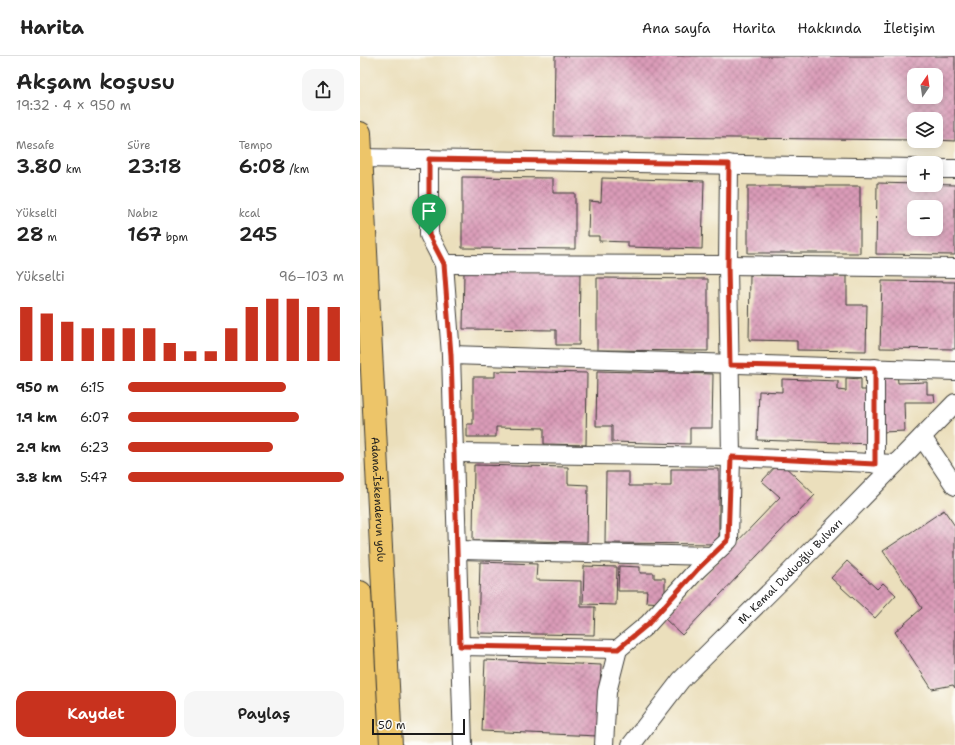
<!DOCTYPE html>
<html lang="tr">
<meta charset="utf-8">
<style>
:root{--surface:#fff;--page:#f6f6f6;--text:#222;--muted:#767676;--line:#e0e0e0;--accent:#c8321e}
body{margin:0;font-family:"Shantell Sans",sans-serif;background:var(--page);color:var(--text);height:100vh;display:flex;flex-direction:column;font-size:15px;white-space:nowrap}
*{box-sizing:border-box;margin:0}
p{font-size:13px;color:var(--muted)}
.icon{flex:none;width:22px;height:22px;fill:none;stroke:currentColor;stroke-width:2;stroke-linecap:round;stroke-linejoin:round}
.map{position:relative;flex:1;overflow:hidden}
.details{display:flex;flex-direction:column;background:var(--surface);width:360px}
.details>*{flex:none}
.needle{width:26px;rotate:13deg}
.tools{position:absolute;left:547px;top:12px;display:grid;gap:8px}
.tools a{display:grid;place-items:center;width:36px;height:36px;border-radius:8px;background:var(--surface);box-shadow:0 2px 10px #0003;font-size:20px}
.scale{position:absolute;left:12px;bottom:10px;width:93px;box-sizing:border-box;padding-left:4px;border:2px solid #1c1c1c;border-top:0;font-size:11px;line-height:14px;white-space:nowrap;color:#1c1c1c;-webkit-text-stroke:3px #fdfcf7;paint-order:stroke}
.pin{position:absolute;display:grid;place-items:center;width:34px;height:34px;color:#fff;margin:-41px -17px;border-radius:50% 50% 50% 0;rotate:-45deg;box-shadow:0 0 4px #0007}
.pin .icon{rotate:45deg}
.round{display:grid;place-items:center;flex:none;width:42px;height:42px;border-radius:12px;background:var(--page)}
.headline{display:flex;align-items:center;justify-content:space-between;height:68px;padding:0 16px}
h1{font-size:22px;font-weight:600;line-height:30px}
.figures{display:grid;grid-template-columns:repeat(3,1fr);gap:6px;height:68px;padding:4px 16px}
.figures div{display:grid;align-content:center}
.figures b{font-size:20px;font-weight:600}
.figures small{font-size:11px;font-weight:400}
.figures p{font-size:11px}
.chart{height:112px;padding:8px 16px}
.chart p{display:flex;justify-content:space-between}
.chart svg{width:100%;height:72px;margin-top:4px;stroke:var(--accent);stroke-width:6}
.action{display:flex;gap:8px;margin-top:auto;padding:8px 16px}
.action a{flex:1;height:46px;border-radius:12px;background:var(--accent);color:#fff;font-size:16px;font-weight:600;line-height:46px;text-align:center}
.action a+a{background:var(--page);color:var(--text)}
ul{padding:0 16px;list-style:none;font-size:13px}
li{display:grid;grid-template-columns:64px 48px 1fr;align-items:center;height:30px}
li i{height:10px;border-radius:5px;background:var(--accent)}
header{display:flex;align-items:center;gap:24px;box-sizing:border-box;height:56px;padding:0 20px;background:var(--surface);border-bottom:1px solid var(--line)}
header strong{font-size:19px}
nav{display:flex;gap:22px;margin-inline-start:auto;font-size:14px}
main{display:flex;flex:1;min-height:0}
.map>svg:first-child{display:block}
.building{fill:url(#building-cross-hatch);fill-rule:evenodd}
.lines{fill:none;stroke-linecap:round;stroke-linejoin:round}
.minor-casing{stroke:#3b3934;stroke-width:20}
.highway-casing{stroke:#3b3934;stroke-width:24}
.minor{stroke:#fff;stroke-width:18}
.highway{stroke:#edc569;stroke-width:22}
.route-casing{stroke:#fff;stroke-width:8}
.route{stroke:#c8321e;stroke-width:5}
.labels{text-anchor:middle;stroke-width:3;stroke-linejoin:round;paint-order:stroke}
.street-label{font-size:11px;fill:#1c1c1c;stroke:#fdfcf7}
</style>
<header>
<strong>Harita</strong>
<nav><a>Ana sayfa</a><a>Harita</a><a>Hakkında</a><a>İletişim</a></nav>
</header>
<main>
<section class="details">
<div class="headline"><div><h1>Akşam koşusu</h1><p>19:32 · 4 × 950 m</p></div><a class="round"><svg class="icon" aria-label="share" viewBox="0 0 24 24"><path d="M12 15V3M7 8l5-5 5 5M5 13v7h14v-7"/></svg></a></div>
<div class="figures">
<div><p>Mesafe</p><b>3.80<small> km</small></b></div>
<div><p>Süre</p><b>23:18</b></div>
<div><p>Tempo</p><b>6:08<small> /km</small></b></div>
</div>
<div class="figures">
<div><p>Yükselti</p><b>28<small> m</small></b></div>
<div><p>Nabız</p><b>167<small> bpm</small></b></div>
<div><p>kcal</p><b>245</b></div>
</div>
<div class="chart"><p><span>Yükselti</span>96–103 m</p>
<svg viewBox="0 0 160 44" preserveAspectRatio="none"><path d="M5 44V11M15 44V15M25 44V20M35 44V24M45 44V24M55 44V24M65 44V24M75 44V33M85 44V38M95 44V38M105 44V24M115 44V11M125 44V6M135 44V6M145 44V11M155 44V11"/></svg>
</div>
<ul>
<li><b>950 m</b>6:15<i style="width:73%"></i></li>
<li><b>1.9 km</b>6:07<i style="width:79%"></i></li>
<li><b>2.9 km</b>6:23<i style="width:67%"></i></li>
<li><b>3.8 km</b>5:47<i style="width:100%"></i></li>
</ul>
<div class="action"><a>Kaydet</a><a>Paylaş</a></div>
</section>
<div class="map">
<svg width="595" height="689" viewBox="0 0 595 689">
<defs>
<pattern id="building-cross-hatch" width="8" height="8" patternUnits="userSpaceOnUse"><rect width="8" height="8" fill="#da9bb8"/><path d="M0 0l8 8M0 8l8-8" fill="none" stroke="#b07e95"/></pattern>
</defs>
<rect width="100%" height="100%" fill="#fdfcf7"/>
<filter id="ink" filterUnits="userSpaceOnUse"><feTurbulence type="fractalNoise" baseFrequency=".025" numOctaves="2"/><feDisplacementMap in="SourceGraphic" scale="8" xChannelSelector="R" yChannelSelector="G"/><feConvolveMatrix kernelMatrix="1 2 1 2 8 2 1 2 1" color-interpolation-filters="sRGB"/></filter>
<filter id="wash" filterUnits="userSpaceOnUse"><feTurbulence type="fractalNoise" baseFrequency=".012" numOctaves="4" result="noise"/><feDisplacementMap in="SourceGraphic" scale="16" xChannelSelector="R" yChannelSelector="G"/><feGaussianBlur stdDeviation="0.9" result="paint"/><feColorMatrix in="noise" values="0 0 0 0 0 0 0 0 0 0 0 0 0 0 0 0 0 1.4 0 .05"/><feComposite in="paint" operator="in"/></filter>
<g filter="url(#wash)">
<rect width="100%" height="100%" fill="#ebdfbc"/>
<g id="blocks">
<g class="building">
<path d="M195,0H595V85L576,84V63H554V84L194,80ZM554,19H576V41H554Z"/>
<polygon points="102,121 193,122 193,137 215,137 215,193 102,192"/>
<polygon points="242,122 344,125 342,193 268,191 268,186 239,185 239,180 228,180 229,145 241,146"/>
<path d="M517,127L595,129V199L516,198ZM554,151H576V173H554Z"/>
<rect x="388" y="130" width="112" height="67"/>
<polygon points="104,216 220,217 219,289 196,289 196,274 103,273"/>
<polygon points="390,219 487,220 487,249 507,249 506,295 437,294 437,285 389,284"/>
<polygon points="237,222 348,223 348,295 237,294"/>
<polygon points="522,225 595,226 595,293 520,292"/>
<polygon points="135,315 227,317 226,389 184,388 184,372 136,371 136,381 107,381 107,368 113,368 113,321 135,321"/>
<polygon points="237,315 353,318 352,372 330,372 330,388 252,386 252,370 236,370"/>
<polygon points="537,317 538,327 567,326 567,338 574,338 575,346 544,346 545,375 522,376 521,318"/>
<polygon points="486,322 501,323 501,334 513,334 512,388 397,384 399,335 422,336 422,323 478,325 478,334 486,335"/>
<polygon points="420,406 455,439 322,579 304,562 420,441 402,425"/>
<polygon points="114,409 208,411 208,428 228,429 227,486 113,484"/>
<polygon points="311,413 359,413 359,488 245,487 246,416 269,416 269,430 311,430"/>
<polygon points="584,454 595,470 595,632 593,629 572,633 535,576 562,552 523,495"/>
<polygon points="487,505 517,533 523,527 536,539 515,562 471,522"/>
<polygon points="120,506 177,508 176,524 221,525 221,551 235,551 234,579 118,577"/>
<polygon points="224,510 257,511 256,549 223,548"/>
<polygon points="259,510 280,511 280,517 294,517 294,522 305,522 305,547 286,546 287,535 258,535"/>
<polygon points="125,604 241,609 238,680 122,675"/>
</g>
</g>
</g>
<g filter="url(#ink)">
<use href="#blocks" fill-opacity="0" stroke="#3b3934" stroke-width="1"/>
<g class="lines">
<g class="minor-casing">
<g id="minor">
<polyline points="0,102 554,112"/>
<polyline points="69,103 69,179 84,208 91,299 103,689"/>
<polyline points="576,113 595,113"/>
<polyline points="84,208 368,209 595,212"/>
<polyline points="91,299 595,315"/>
<polyline points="562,381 595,430"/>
<polyline points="95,397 371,401 535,408"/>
<polyline points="515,408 515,312"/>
<polyline points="98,494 352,500"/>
<polyline points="100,590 258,593"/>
<polyline points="244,689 247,636 258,593 288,568 337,514 369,484 371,401 368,209 369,108"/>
<path id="s1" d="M271,689L321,624L425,521L595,347"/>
</g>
</g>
<g class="highway-casing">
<g id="highway">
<path id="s2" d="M0,77L31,689"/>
<polyline points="0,536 8,689"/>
</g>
</g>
<use href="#minor" class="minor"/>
<use href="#highway" class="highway"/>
</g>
</g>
<g class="lines" filter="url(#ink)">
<g class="route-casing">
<polygon id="route" points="69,103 369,108 368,209 370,309 515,312 515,408 371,401 368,484 337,514 288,568 258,593 100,590 91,299 84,208 69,179"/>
</g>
<use href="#route" class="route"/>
</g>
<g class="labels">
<g class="street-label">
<text dy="4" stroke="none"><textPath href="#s2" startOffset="367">Adana-İskenderun yolu</textPath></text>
<text dy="4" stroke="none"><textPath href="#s1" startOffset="236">M. Kemal Duduoğlu Bulvarı</textPath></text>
</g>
</g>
</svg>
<div class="tools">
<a><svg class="needle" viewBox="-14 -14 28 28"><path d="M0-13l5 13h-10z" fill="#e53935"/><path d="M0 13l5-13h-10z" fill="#767676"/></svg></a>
<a><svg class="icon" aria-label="layers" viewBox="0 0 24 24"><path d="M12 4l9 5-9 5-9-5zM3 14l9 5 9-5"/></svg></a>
<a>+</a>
<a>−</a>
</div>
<div class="scale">50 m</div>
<div class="pin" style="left:69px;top:179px;background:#1e9e55"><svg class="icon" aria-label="arrive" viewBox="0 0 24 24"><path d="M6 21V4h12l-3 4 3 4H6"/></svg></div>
</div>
</main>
